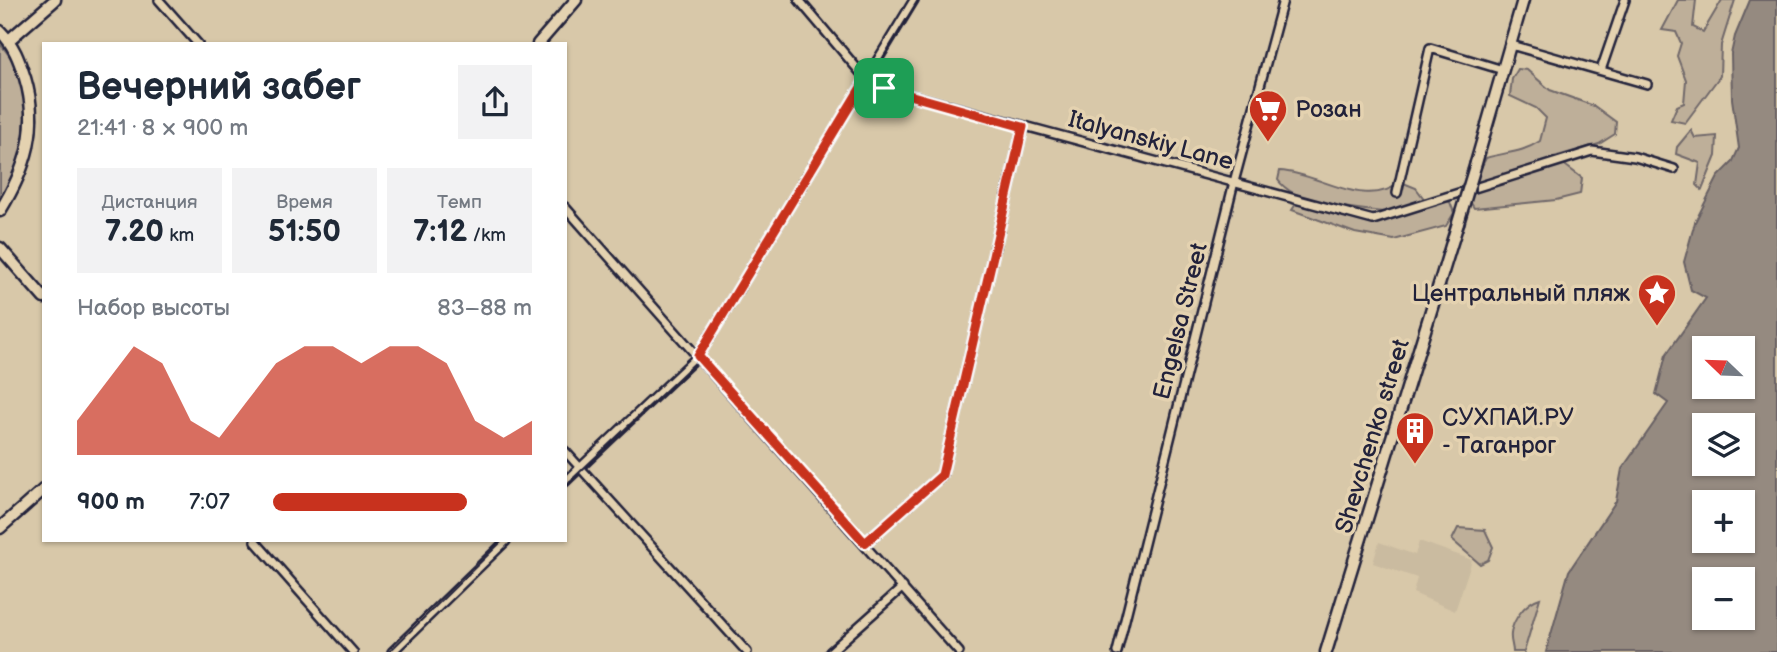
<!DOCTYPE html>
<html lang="ru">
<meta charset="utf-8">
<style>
:root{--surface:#fff;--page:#f2f2f3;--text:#1f2937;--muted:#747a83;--accent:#c8321e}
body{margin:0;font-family:"Balsamiq Sans",sans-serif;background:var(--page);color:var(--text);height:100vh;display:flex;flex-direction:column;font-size:26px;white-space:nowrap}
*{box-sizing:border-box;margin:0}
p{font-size:23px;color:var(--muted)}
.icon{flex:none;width:38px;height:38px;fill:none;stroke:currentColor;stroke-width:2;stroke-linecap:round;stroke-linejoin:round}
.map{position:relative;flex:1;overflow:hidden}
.drawer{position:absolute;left:42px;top:42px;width:525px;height:500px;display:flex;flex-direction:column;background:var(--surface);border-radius:0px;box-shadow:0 2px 5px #0004}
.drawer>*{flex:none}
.needle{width:46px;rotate:293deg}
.buttons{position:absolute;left:1692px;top:336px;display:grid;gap:14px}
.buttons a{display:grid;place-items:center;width:63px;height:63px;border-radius:0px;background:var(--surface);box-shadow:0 2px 5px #0004;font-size:35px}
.pin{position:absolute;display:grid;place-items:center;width:60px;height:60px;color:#fff;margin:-30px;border-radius:14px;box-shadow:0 4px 10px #0006}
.round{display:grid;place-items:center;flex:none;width:74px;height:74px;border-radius:0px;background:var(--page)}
.overview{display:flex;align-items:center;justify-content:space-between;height:119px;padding:0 35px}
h1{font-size:38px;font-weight:800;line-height:52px}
.metrics{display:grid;grid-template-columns:repeat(3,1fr);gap:10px;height:119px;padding:7px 35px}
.metrics div{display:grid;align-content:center;border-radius:0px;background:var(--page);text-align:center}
.metrics b{font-size:30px;font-weight:800}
.metrics small{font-size:19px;font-weight:400}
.metrics p{font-size:19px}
.chart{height:196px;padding:14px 35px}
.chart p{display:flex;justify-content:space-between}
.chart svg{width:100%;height:126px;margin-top:7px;fill:var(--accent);opacity:.7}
ul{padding:0 35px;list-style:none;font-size:23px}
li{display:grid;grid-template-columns:112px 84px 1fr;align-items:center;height:52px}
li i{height:18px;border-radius:9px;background:var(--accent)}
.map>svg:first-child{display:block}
.built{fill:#cabba0}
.green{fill:#beaf99;stroke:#70686a;stroke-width:2}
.water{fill:#958a80;stroke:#676064;stroke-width:2;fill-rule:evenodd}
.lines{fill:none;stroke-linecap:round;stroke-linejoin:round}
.street-casing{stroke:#22223b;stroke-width:12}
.secondary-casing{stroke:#22223b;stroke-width:15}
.street{stroke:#e4d2b0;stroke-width:7}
.secondary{stroke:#e4d2b0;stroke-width:10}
.tram{stroke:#22223b;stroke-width:2}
.secondary-bridge-casing{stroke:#22223b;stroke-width:15;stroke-linecap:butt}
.secondary-bridge{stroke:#e4d2b0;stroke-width:10}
.route-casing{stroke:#fff;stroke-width:14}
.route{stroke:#c8321e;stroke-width:9}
.labels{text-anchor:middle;stroke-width:7;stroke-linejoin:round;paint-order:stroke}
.poi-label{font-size:24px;fill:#22223b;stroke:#e4d2b0;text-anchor:start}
.street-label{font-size:24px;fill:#22223b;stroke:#e4d2b0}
</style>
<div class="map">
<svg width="1777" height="652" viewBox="0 0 1777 652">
<rect width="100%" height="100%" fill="#d8c8a9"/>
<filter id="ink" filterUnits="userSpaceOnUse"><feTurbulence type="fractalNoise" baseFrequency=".0143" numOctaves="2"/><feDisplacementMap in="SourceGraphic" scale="14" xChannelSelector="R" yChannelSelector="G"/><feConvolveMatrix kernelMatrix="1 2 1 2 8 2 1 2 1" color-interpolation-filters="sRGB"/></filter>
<g filter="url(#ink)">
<polygon class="built" points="1379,542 1415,555 1419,542 1422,542 1472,560 1455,611 1413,593 1417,578 1373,563"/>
<g class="green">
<polygon points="1678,0 1696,0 1693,27 1703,32 1722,0 1735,0 1721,45 1720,76 1685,123 1671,120 1677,106 1684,103 1686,80 1677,56 1681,43 1676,32 1662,30"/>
<path d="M0,44C27,73 34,118 23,156C19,173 7,190 0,205Z"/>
<path d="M1518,69L1527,70L1550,90L1594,106L1616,122L1615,134L1599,144L1554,157L1582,178L1580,194L1556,200L1474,208L1469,200L1472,185L1486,158C1506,152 1522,153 1540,141L1546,118L1536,108L1510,96L1512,79Z"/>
<polygon points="1691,130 1695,138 1717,136 1716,156 1702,190 1697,185 1700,163 1676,154 1677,147"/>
<path d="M1280,171C1320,173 1364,211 1401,182L1416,188L1425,200L1435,197L1450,202L1454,213L1446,226L1394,240L1355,233L1292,210L1296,204L1368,217L1382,215L1384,212C1356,209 1295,205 1278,180Z"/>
<polygon points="1458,528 1485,530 1493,547 1488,560 1480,564 1452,540"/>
<path d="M1540,598L1524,652H1513C1513,646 1510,640 1511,634C1512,620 1526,602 1540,598Z"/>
</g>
<path class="water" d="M1750,0H1777V652H1546L1569,571L1616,501L1622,469L1668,403L1656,394L1666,355L1706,298L1691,290L1684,262L1695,222L1718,177L1732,163L1739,148L1732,99L1731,54L1735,36ZM1704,348H1743V387H1704ZM1704,425H1743V464H1704ZM1704,502H1743V541H1704ZM1704,579H1743V618H1704Z"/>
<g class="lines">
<g class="street-casing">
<g id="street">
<polyline points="159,0 198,44"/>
<polyline points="799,0 866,79 884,88 1373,220 1592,151 1635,157 1674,169"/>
<polyline points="1511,45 1647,84"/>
<polyline points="1601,70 1625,0"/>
<polyline points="1397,193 1430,48 1503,70"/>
<polyline points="565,207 959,652"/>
<polyline points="565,451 747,652"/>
<polyline points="565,482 698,356 914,0"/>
<polyline points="255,541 353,652"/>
<polyline points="865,543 942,475 1023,127"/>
<polyline points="392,652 506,541"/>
<polyline points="830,652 903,587"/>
<polyline points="1117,652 1234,182 1283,0"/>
</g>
</g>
<g class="secondary-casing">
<g id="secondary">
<path d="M0,31C14,45 19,60 25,78C40,127 26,169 0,211"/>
<polyline points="9,40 55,0"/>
<polyline points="538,44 576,0"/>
<polyline points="1476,163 1523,0"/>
<polyline points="0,248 44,298"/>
<polyline points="0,528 44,489"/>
<polyline points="1326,652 1458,223"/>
</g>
</g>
<use href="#street" class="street"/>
<use href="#secondary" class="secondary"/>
<g class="tram">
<polyline points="565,486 700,358 918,0"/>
<polyline points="389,652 502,541"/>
</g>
<g class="secondary-bridge-casing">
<polyline id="secondary-bridge" points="1458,223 1476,163"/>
</g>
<use href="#secondary-bridge" class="secondary-bridge"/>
</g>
</g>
<g class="lines" filter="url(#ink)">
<g class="route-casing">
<polygon id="route" points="866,79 884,88 1023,127 942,475 865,543 698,356"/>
</g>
<use href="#route" class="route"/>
</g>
<defs>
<g id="supermarket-pin" transform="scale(2.0125)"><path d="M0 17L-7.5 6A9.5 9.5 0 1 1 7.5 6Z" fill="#c8321e" stroke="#e4d2b0"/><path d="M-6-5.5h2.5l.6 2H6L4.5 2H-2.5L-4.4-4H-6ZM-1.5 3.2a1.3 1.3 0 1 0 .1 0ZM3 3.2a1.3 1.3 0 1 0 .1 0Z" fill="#fff"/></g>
<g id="sight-pin" transform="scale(2.0125)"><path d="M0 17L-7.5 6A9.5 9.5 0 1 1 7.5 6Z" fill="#c8321e" stroke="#e4d2b0"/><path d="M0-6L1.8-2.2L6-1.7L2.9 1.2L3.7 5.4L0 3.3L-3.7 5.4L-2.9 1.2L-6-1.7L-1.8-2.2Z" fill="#fff"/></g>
<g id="building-pin" transform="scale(2.0125)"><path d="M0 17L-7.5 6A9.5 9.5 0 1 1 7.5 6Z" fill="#c8321e" stroke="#e4d2b0"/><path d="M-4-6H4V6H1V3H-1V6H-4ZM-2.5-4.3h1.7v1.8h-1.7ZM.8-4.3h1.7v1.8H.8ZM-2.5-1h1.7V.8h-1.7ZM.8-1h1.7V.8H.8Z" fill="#fff"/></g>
</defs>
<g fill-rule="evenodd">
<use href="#supermarket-pin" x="1268" y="109"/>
<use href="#sight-pin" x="1657" y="293"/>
<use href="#building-pin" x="1415" y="431"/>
</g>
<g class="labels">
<g class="poi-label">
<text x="1295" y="117">Розан</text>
<text x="1630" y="301" text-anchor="end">Центральный пляж</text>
<text x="1442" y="425">СУХПАЙ.РУ<tspan x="1442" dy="28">- Таганрог</tspan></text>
</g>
<g class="street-label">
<text transform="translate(1151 140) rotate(15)" y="8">Italyanskiy Lane</text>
<text transform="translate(1180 321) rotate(-76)" y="8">Engelsa Street</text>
<text transform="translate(1372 436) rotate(-73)" y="8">Shevchenko street</text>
</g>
</g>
</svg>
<div class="buttons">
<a><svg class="needle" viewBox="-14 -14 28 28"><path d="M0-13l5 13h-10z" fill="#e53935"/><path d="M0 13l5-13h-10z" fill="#747a83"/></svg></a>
<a><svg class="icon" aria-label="layers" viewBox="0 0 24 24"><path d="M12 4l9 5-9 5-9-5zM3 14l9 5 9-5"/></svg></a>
<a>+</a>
<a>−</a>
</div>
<div class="pin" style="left:884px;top:88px;background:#1e9e55"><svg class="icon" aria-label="arrive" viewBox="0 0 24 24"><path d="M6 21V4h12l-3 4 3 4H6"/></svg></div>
<section class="drawer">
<div class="overview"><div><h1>Вечерний забег</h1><p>21:41 · 8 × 900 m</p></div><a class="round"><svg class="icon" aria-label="share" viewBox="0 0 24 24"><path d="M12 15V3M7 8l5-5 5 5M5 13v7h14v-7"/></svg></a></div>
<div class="metrics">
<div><p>Дистанция</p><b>7.20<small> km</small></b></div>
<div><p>Время</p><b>51:50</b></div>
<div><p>Темп</p><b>7:12<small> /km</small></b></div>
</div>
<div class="chart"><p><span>Набор высоты</span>83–88 m</p>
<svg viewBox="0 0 160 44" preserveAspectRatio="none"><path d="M0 44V32L10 19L20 6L30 12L40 32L50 38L60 25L70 12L80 6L90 6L100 12L110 6L120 6L130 12L140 32L150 38L160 32V44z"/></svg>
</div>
<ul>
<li><b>900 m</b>7:07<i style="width:75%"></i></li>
</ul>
</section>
</div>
